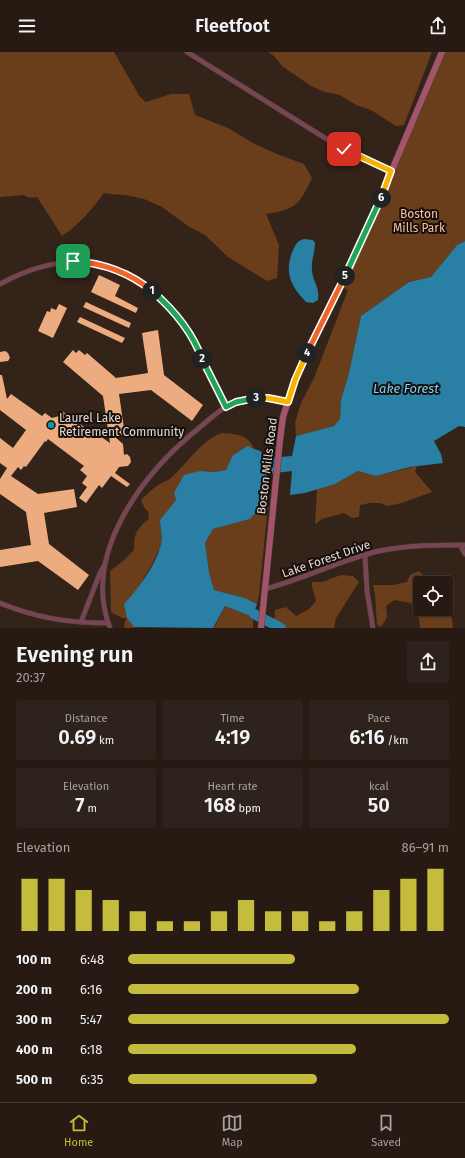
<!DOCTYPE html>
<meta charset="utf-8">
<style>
:root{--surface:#261a13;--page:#2e231c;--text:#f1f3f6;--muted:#a4a1a0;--line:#423833;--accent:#c5bc3d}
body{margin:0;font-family:"Fira Sans",sans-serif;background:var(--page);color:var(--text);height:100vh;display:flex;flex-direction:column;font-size:15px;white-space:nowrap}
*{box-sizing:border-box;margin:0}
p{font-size:13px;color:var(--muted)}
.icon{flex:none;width:22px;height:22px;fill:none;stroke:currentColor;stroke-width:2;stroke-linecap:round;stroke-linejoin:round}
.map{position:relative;height:576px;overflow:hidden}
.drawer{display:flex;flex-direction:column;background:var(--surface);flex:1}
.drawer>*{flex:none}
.controls{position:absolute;left:413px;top:524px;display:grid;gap:8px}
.controls a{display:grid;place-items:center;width:40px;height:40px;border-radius:4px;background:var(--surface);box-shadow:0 1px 3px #0004,0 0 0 1px var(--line);font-size:20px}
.pin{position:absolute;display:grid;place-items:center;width:34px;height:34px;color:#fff;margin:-17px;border-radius:8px;box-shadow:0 2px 6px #0006}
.km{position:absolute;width:20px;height:20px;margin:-10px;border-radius:50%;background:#222;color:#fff;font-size:11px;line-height:20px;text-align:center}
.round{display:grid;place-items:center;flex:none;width:42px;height:42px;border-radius:4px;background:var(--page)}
.summary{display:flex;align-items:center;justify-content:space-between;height:68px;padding:0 16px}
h1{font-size:22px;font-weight:600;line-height:30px}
.metrics{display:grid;grid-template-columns:repeat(3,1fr);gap:6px;height:68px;padding:4px 16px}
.metrics div{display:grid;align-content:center;border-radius:4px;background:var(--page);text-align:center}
.metrics b{font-size:20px;font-weight:600}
.metrics small{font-size:11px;font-weight:400}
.metrics p{font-size:11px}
.chart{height:112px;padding:8px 16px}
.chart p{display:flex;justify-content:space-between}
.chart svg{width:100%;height:72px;margin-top:4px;stroke:var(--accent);stroke-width:6}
ul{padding:0 16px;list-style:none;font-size:13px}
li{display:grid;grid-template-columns:64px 48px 1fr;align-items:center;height:30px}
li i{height:10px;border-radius:5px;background:var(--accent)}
header{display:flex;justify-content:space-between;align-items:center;height:52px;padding:0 16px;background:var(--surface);font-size:18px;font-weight:600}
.tabs{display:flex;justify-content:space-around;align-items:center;height:56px;border-top:1px solid var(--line);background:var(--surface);font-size:11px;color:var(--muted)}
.tabs a{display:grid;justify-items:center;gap:2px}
.tabs .on{color:var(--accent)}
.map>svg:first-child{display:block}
.green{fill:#6b3e1b}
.water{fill:#2980a4}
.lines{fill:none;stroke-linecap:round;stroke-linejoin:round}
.river{stroke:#2980a4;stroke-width:10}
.building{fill:#edac7f}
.street-casing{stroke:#4f4037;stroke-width:5.5}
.secondary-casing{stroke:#4f4037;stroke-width:7}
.street{stroke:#774553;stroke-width:4.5}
.secondary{stroke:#a3546b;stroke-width:6}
.split-1-casing{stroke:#fff;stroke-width:8}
.split-2-casing{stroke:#fff;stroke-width:8}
.split-3-casing{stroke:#fff;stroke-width:8}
.split-4-casing{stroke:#fff;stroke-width:8}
.split-5-casing{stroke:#fff;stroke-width:8}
.split-6-casing{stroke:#fff;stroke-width:8}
.split-7-casing{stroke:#fff;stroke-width:8}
.split-1{stroke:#f0652b;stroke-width:5}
.split-2{stroke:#22a559;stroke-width:5}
.split-3{stroke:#22a559;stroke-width:5}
.split-4{stroke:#f5b400;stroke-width:5}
.split-5{stroke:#f0652b;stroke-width:5}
.split-6{stroke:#22a559;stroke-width:5}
.split-7{stroke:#f5b400;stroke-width:5}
.culture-dot{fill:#0f9aa8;stroke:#150e0a;stroke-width:1.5}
.labels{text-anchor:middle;stroke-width:4;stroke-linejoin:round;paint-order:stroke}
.park-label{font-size:12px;fill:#f6c29e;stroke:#150e0a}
.poi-label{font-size:12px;fill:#e4d9d2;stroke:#150e0a;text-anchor:start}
.street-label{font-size:12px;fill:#e4d9d2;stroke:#150e0a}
.water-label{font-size:13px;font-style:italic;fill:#79d1f9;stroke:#150e0a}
</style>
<header><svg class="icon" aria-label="menu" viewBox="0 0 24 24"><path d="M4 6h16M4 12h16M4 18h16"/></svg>Fleetfoot<svg class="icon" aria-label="share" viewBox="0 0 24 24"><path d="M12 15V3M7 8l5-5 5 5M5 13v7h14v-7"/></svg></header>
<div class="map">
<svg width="465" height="576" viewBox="0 0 465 576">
<rect width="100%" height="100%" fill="#332319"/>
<g class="green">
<path d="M0,0H114L140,45L146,50L171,42H189L195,63L228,76L253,91L277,102L304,112L312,126C299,153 297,157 266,162L279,193L277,226L267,229L228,205L205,183L188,174L162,155L144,147L126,143L110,142L104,141C92,157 79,173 62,184L37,145C31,146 28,146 24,143L0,145Z"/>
<polygon points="268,0 432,0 404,73 396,74 371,58 356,53 340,43 325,40 311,34 282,14 274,4"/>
<polygon points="445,0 465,0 465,189 457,193 431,225 409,230 361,264 349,321 341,348 340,367 334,374 296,384 295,371 301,351 314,326 348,238 340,234 412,71 416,70"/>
<path d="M222,381C236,382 248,382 254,397L246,394L233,403L226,418L215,420L200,419L160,468L162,492L149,518L135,541L124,552L134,575L135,576H125L124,574L126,566H122L111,560L110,519L123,509L134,498C134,482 136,477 149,467L148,459L145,457L141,448C147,442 153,436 160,432C163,430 167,429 171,426C187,412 201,388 222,381Z"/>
<polygon points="417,414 415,420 432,440 402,451 387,454 380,451 370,451 360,453 359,465 352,466 344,461 322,467 315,472 317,437 335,432 358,419 376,424"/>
<polygon points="264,454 268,454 259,543 257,552 245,546 214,538 209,520 205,491 213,477 250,467 261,455"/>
<polygon points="419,519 431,531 420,531 420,557 446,556 452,567 453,576 420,576 419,567 411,551 394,548 386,554 387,565 381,575 377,573 375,542 373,533 393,533 407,530 410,523"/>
<polygon points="341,523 353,524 359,530 336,566 334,576 274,576 275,558 286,555 296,564 309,557 316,549 312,535 312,530 322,530"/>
<polygon points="225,554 253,565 253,576 214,576"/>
</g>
<g class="water">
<path d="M304,187L313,188L315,191C315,200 311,209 312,217C312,229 320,234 318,248L313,251L306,250C290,234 284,219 293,198C296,192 297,189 304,187Z"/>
<path d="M465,189V375L459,374L434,389L441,402L443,411L410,415L376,424L358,419L335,432L305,441L290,443L292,419L267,422L261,455L250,467L213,477L205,491L209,520L214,538L245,546L257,552L253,565L225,554L213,576L134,575L127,566L124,552C139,536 155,514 161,493C163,486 160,475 160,468L176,448L174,441L184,423L200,419L215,420L226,418L233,403L247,394L260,399L268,406L292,404L296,384L334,374L340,367L341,348L349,321L361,264L409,230L431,225L457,193Z"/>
</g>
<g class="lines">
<polyline class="river" points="254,562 281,576"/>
</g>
<g class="building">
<polygon points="99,223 120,233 115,244 138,256 136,261 91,240"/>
<polygon points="86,250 131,271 129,276 83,255"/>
<polygon points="59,252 67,256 53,286 38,279 47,259 50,260 51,256 56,258"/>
<polygon points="80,265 125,286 122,291 77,270"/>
<polygon points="158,278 164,323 203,353 192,369 151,338 119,342 125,383 114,384 123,392 124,403 127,402 130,405 131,410 128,414 119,415 115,421 130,432 127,435 111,424 102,436 99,433 86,451 79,446 87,435 82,431 87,424 80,418 84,414 48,387 46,390 45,389 26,415 24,414 21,418 18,415 11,424 38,442 74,437 77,455 44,461 49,492 89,523 78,538 38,509 0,515 0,498 31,493 26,460 0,442 0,427 7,416 0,411 0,386 13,396 26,378 0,358 0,323 2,323 7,347 11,342 42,364 45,361 52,366 59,364 62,359 99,386 100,384 110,391 103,344 63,310 73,298 76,301 79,298 85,303 87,301 116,326 148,321 142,281"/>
<polygon points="5,299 8,301 10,306 8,309 0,310 0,300"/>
</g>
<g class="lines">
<g class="street-casing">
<g id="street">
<polyline points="187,0 333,91 391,119"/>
<path d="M0,232C53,203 107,200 155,241C164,249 173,257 180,267C192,283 199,300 207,318C213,330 219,343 226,355"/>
<polyline points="460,493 465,502"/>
<polyline points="365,503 367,539 373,576"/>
<path d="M265,537C304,527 340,508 379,499C407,493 437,493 465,493"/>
<path d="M0,551C37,566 68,571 108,571"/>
<polyline points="81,570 100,521 104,514"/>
<path d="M110,576C81,501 144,420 199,376C210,367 223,354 237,350C254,345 271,346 288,350"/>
</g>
</g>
<g class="secondary-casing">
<polyline id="secondary" points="261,576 280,388 283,365 295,328 367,177 442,0"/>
</g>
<use href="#street" class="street"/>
<use href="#secondary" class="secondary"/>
</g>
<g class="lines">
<g class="split-1-casing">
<path id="split-1" d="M73,209C103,211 129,220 152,239"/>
</g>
<g class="split-2-casing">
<path id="split-2" d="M152,239C174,258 192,279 202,307"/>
</g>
<g class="split-3-casing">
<polyline id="split-3" points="202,307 226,355 236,350 256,346"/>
</g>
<g class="split-4-casing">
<polyline id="split-4" points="256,346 268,346 288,350 295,328 307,301"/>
</g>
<g class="split-5-casing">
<polyline id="split-5" points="307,301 345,224"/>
</g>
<g class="split-6-casing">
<polyline id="split-6" points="345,224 381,146"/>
</g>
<g class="split-7-casing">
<polyline id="split-7" points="344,97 391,119 381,146"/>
</g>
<use href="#split-1" class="split-1"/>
<use href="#split-2" class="split-2"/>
<use href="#split-3" class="split-3"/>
<use href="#split-4" class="split-4"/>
<use href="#split-5" class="split-5"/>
<use href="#split-6" class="split-6"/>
<use href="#split-7" class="split-7"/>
</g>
<circle class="culture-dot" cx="51" cy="373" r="4"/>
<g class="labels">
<g class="park-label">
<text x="419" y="166">Boston<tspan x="419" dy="14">Mills Park</tspan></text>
</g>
<g class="poi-label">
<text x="59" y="370">Laurel Lake<tspan x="59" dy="14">Retirement Community</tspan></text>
</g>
<g class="street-label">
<text transform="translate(267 414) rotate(-83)" y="4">Boston Mills Road</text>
<text transform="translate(326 507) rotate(-19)" y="4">Lake Forest Drive</text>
</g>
<g class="water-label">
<text x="406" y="341">Lake Forest</text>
</g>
</g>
</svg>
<div class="controls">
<a><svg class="icon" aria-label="locate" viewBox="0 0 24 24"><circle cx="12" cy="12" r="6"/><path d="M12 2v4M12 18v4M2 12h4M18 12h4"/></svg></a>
</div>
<div class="pin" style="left:73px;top:209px;background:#1e9e55"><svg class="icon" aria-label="arrive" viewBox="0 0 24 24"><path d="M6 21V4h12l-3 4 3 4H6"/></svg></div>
<div class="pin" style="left:344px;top:97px;background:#d93025"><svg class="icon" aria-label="check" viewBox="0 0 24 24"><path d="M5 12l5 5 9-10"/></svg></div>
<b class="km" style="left:152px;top:239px">1</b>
<b class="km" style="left:202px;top:307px">2</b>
<b class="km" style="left:256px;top:346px">3</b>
<b class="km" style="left:307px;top:301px">4</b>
<b class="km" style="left:345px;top:224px">5</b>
<b class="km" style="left:381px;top:146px">6</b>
</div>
<section class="drawer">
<div class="summary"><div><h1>Evening run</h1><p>20:37</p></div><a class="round"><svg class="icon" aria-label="share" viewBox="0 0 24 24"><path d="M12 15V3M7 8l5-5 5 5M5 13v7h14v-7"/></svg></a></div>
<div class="metrics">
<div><p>Distance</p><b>0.69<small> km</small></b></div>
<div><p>Time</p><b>4:19</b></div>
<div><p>Pace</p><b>6:16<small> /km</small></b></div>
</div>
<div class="metrics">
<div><p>Elevation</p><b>7<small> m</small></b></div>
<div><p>Heart rate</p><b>168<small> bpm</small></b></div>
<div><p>kcal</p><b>50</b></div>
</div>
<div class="chart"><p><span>Elevation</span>86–91 m</p>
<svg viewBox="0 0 160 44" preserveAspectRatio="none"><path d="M5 44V12M15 44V12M25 44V19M35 44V25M45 44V32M55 44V38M65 44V38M75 44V32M85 44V25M95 44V32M105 44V32M115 44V38M125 44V32M135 44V19M145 44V12M155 44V6"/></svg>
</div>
<ul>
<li><b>100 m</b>6:48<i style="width:52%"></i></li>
<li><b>200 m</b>6:16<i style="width:72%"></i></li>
<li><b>300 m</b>5:47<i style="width:100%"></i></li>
<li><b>400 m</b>6:18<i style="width:71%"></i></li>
<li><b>500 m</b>6:35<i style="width:59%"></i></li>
</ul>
</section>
<nav class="tabs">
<a class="on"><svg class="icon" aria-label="home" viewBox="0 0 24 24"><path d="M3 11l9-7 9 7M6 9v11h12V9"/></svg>Home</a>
<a><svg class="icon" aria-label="map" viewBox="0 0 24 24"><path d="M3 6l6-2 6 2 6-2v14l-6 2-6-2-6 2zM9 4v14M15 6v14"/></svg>Map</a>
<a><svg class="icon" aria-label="saved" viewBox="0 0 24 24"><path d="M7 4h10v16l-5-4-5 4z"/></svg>Saved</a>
</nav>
